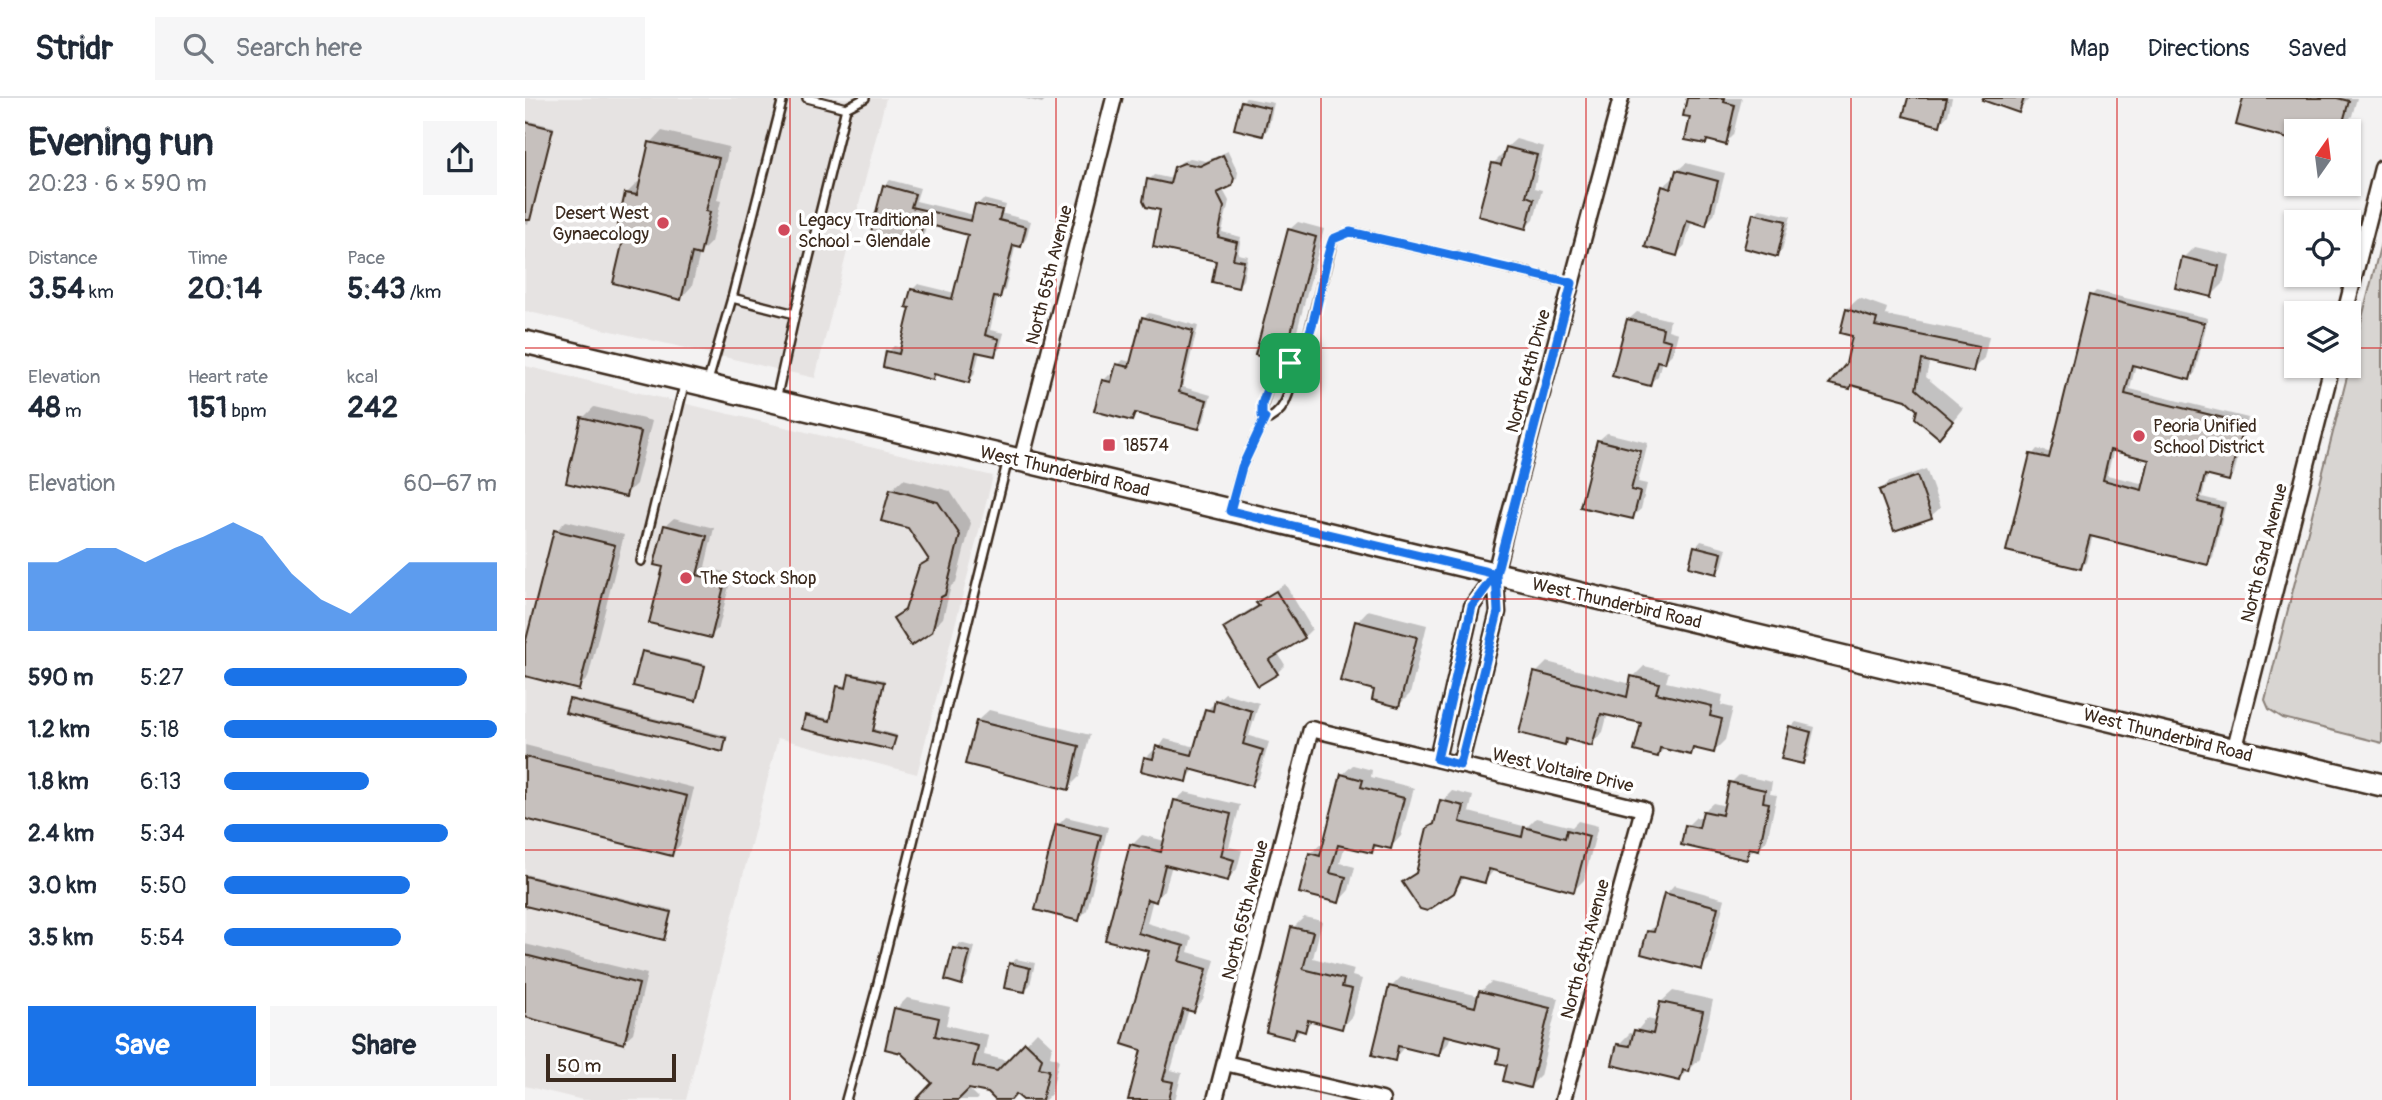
<!DOCTYPE html>
<meta charset="utf-8">
<style>
:root{--surface:#fff;--page:#f6f6f7;--text:#1f2937;--muted:#747a83;--line:#e0e1e3;--accent:#1a73e8}
body{margin:0;font-family:Pangolin,sans-serif;background:var(--page);color:var(--text);height:100vh;display:flex;flex-direction:column;font-size:26px;white-space:nowrap}
*{box-sizing:border-box;margin:0}
p{font-size:23px;color:var(--muted)}
.icon{flex:none;width:38px;height:38px;fill:none;stroke:currentColor;stroke-width:2;stroke-linecap:round;stroke-linejoin:round}
.map{position:relative;flex:1;overflow:hidden}
.drawer{display:flex;flex-direction:column;background:var(--surface);width:525px}
.drawer>*{flex:none}
.needle{width:46px;rotate:14deg}
.buttons{position:absolute;left:1759px;top:21px;display:grid;gap:14px}
.buttons a{display:grid;place-items:center;width:77px;height:77px;border-radius:0px;background:var(--surface);box-shadow:0 2px 5px #0004;font-size:35px}
.scale{position:absolute;left:21px;bottom:18px;width:130px;box-sizing:border-box;padding-left:7px;border:4px solid #3b2a1e;border-top:0;font-size:19px;line-height:24px;white-space:nowrap;color:#3b2a1e;-webkit-text-stroke:5px #fff;paint-order:stroke}
.pin{position:absolute;display:grid;place-items:center;width:60px;height:60px;color:#fff;margin:-30px;border-radius:14px;box-shadow:0 4px 10px #0006}
.round{display:grid;place-items:center;flex:none;width:74px;height:74px;border-radius:0px;background:var(--page)}
.headline{display:flex;align-items:center;justify-content:space-between;height:119px;padding:0 28px}
h1{font-size:38px;font-weight:700;line-height:52px}
.metrics{display:grid;grid-template-columns:repeat(3,1fr);gap:10px;height:119px;padding:7px 28px}
.metrics div{display:grid;align-content:center}
.metrics b{font-size:30px;font-weight:700}
.metrics small{font-size:19px;font-weight:400}
.metrics p{font-size:19px}
.chart{height:196px;padding:14px 28px}
.chart p{display:flex;justify-content:space-between}
.chart svg{width:100%;height:126px;margin-top:7px;fill:var(--accent);opacity:.7}
.primary-button{display:flex;gap:14px;margin-top:auto;padding:14px 28px}
.primary-button a{flex:1;height:80px;border-radius:0px;background:var(--accent);color:#fff;font-size:28px;font-weight:700;line-height:80px;text-align:center}
.primary-button a+a{background:var(--page);color:var(--text)}
ul{padding:0 28px;list-style:none;font-size:23px}
li{display:grid;grid-template-columns:112px 84px 1fr;align-items:center;height:52px}
li i{height:18px;border-radius:9px;background:var(--accent)}
header{display:flex;align-items:center;gap:42px;box-sizing:border-box;height:98px;padding:0 35px;background:var(--surface);border-bottom:2px solid var(--line)}
header strong{font-size:33px}
nav{display:flex;gap:38px;margin-inline-start:auto;font-size:24px}
.search{width:490px;height:63px;background:var(--page);display:flex;align-items:center;gap:18px;box-sizing:border-box;padding:0 24px;border-radius:0px;color:var(--muted);font-size:26px}
main{display:flex;flex:1;min-height:0}
.map>svg:first-child{display:block}
.built{fill:#e6e3e2}
.green{fill:#d8d5d2;stroke:#8a8078;stroke-width:2}
.shadow{fill:#0003;fill-rule:evenodd}
.building{fill:#c6c0bd;stroke:#3b2a1e;stroke-width:2;fill-rule:evenodd}
.lines{fill:none;stroke-linecap:round;stroke-linejoin:round}
.service-casing{stroke:#3b2a1e;stroke-width:12}
.minor-casing{stroke:#3b2a1e;stroke-width:19}
.secondary-casing{stroke:#3b2a1e;stroke-width:26}
.service{stroke:#fff;stroke-width:7}
.minor{stroke:#fff;stroke-width:14}
.secondary{stroke:#fff;stroke-width:21}
.route-casing{stroke:#fff;stroke-width:14}
.route{stroke:#1a73e8;stroke-width:9}
.grid{fill:none;stroke:#d62828;stroke-width:2;stroke-opacity:0.55}
.poi-dot{fill:#d1495b;stroke:#fff;stroke-width:2.5}
.labels{text-anchor:middle;stroke-width:7;stroke-linejoin:round;paint-order:stroke}
.poi-label{font-size:18px;fill:#3b2a1e;stroke:#fff;text-anchor:start}
.street-label{font-size:18px;fill:#3b2a1e;stroke:#fff}
</style>
<header>
<strong>Stridr</strong>
<div class="search"><svg class="icon" aria-label="search" viewBox="0 0 24 24"><circle cx="10" cy="10" r="6"/><path d="M15 15l6 6"/></svg>Search here</div>
<nav><a>Map</a><a>Directions</a><a>Saved</a></nav>
</header>
<main>
<section class="drawer">
<div class="headline"><div><h1>Evening run</h1><p>20:23 · 6 × 590 m</p></div><a class="round"><svg class="icon" aria-label="share" viewBox="0 0 24 24"><path d="M12 15V3M7 8l5-5 5 5M5 13v7h14v-7"/></svg></a></div>
<div class="metrics">
<div><p>Distance</p><b>3.54<small> km</small></b></div>
<div><p>Time</p><b>20:14</b></div>
<div><p>Pace</p><b>5:43<small> /km</small></b></div>
</div>
<div class="metrics">
<div><p>Elevation</p><b>48<small> m</small></b></div>
<div><p>Heart rate</p><b>151<small> bpm</small></b></div>
<div><p>kcal</p><b>242</b></div>
</div>
<div class="chart"><p><span>Elevation</span>60–67 m</p>
<svg viewBox="0 0 160 44" preserveAspectRatio="none"><path d="M0 44V20L10 20L20 15L30 15L40 20L50 15L60 11L70 6L80 11L90 24L100 33L110 38L120 29L130 20L140 20L150 20L160 20V44z"/></svg>
</div>
<ul>
<li><b>590 m</b>5:27<i style="width:89%"></i></li>
<li><b>1.2 km</b>5:18<i style="width:100%"></i></li>
<li><b>1.8 km</b>6:13<i style="width:53%"></i></li>
<li><b>2.4 km</b>5:34<i style="width:82%"></i></li>
<li><b>3.0 km</b>5:50<i style="width:68%"></i></li>
<li><b>3.5 km</b>5:54<i style="width:65%"></i></li>
</ul>
<div class="primary-button"><a>Save</a><a>Share</a></div>
</section>
<div class="map">
<svg width="1857" height="1002" viewBox="0 0 1857 1002">
<rect width="100%" height="100%" fill="#f3f2f2"/>
<filter id="ink" filterUnits="userSpaceOnUse"><feTurbulence type="fractalNoise" baseFrequency=".0143" numOctaves="2"/><feDisplacementMap in="SourceGraphic" scale="14" xChannelSelector="R" yChannelSelector="G"/><feConvolveMatrix kernelMatrix="1 2 1 2 8 2 1 2 1" color-interpolation-filters="sRGB"/></filter>
<g filter="url(#ink)">
<g class="built">
<polygon points="0,0 361,0 290,280 0,213"/>
<polygon points="0,268 468,378 392,676 253,640 161,1002 58,1002 0,988"/>
</g>
<polygon class="green" points="1857,141 1857,645 1758,620 1744,611 1740,602"/>
<g class="shadow">
<polygon points="497,0 522,0 517,5"/>
<polygon points="721,0 749,5 743,31 737,37 711,30 718,3"/>
<polygon points="1164,0 1217,0 1208,37 1200,45 1184,41 1180,44 1168,18"/>
<polygon points="1385,0 1427,0 1423,17 1415,26"/>
<polygon points="1472,0 1505,0 1493,13"/>
<polygon points="1720,0 1832,0 1827,18 1816,29 1812,28 1811,33 1771,33 1771,41"/>
<polygon points="0,22 29,29 3,126 0,125"/>
<polygon points="137,33 204,49 192,102 196,103 186,144 175,155 167,188 156,200 101,136 102,95 113,84 116,85 126,45"/>
<polygon points="991,41 1019,49 1009,90 1017,92 1009,121 1001,129 969,65 977,57 980,58 982,49"/>
<polygon points="703,53 713,74 712,80 697,90 704,103 697,134 716,139 713,156 723,158 718,182 713,188 693,162 638,111 624,82 629,77 648,81 651,70 656,64 665,60 681,63"/>
<polygon points="1161,65 1200,75 1189,117 1180,126 1167,122 1160,147 1152,156 1138,89 1147,81 1150,82 1152,73"/>
<polygon points="365,82 395,90 391,103 449,117 453,105 453,109 506,123 501,141 495,147 491,146 480,192 473,198 465,232 479,235 475,250 469,256 455,253 449,277 443,283 412,275 407,280 363,254 369,248 377,250 387,209 387,192 393,186 430,195 445,135 402,125 397,142 391,148 359,88"/>
<polygon points="458,101 481,107 480,111 454,105"/>
<polygon points="1235,111 1266,118 1257,152 1252,157 1230,116"/>
<polygon points="773,124 799,131 767,252 756,262 764,132"/>
<polygon points="1670,149 1705,157 1698,186 1687,197 1659,160"/>
<path d="M1571,193L1683,220L1670,275L1665,280L1611,266L1605,291L1723,320L1709,376L1704,381L1683,376L1677,399L1701,405L1688,460L1683,465L1568,437L1561,464L1556,469L1507,357L1512,351L1527,355L1566,198ZM1589,351L1626,361L1620,386L1582,377Z"/>
<polygon points="1334,200 1362,210 1360,217 1464,238 1459,260 1447,272 1405,262 1401,279 1438,310 1425,326 1394,311 1382,300 1328,286 1325,289 1323,267 1329,237 1322,211"/>
<polygon points="1112,214 1145,222 1143,232 1153,235 1148,255 1140,263 1137,262 1133,278 1124,286 1103,222"/>
<polygon points="624,215 673,228 658,289 686,297 679,323 674,329 612,314 607,321 578,283 584,277 590,279 593,267 598,262 607,264 618,220"/>
<polygon points="69,309 127,323 111,386 100,397 58,320"/>
<polygon points="1082,335 1123,345 1113,384 1122,386 1116,411 1107,419 1073,343"/>
<polygon points="1401,371 1415,410 1406,418 1356,392 1364,384"/>
<polygon points="378,381 425,393 446,425 431,484 426,488 418,520 406,532 370,520 383,508 396,469 405,460 366,392"/>
<polygon points="149,420 189,430 180,469 207,476 194,529 186,538 140,468 140,428"/>
<polygon points="41,423 99,437 63,580 53,590 0,576 0,554 31,433"/>
<polygon points="1176,443 1202,450 1197,469 1191,474 1171,449"/>
<polygon points="760,486 787,531 779,539 753,555 760,567 752,575 700,530 708,522 734,506 742,497"/>
<polygon points="843,512 902,527 885,596 874,607 832,524"/>
<polygon points="120,552 181,566 173,599 171,601 118,554"/>
<polygon points="1022,564 1106,586 1108,579 1119,568 1144,574 1141,584 1198,597 1196,607 1208,610 1200,642 1189,653 1172,649 1166,656 1140,650 1133,657 1118,624 1083,615 1078,634 1066,646 1044,640 1039,645 1011,575"/>
<polygon points="328,575 360,582 349,631 372,637 367,650 282,618 284,616 307,621 314,589 316,587 323,588"/>
<polygon points="700,595 734,605 724,638 744,644 734,679 727,687 670,671 661,682 621,660 629,652 632,653 640,641 671,649 682,612"/>
<polygon points="47,600 203,638 199,650 197,652 45,602"/>
<polygon points="464,612 565,637 554,679 543,690 452,623"/>
<polygon points="1271,624 1290,629 1283,659 1277,664 1266,629"/>
<polygon points="0,647 169,690 155,747 147,756 0,721"/>
<polygon points="828,667 847,672 846,679 889,690 876,738 866,749 854,746 846,754 820,747 815,765 830,769 824,792 814,803 785,756 796,746 799,747 817,677"/>
<polygon points="1214,677 1247,684 1245,696 1252,697 1242,742 1233,751 1230,750 1221,760 1162,728 1171,719 1177,721 1179,713 1188,705 1201,708 1206,685"/>
<polygon points="927,693 948,698 944,714 1002,729 1011,720 1047,729 1053,723 1073,728 1059,782 1049,792 970,771 960,783 941,778 928,794 879,784 893,772 904,731 911,723 917,703"/>
<polygon points="660,694 715,707 704,749 717,752 712,771 703,781 647,767 640,792 631,802 628,801 622,825 667,839 663,854 690,862 678,902 669,912 664,911 646,972 657,975 650,1002 605,1002 618,950 627,852 582,841 607,747 617,737 640,743 650,703"/>
<polygon points="541,719 583,729 562,812 554,821 533,727"/>
<polygon points="0,776 147,812 141,838 139,840 0,806"/>
<polygon points="1149,787 1200,801 1184,861 1176,870 1123,834 1132,825 1141,796"/>
<polygon points="779,819 797,823 788,860 829,871 827,878 837,881 827,918 817,929 789,922 768,939 768,830"/>
<polygon points="435,845 450,849 442,879 437,885 430,851"/>
<polygon points="0,846 122,876 108,935 98,944 0,918"/>
<polygon points="491,861 510,865 505,887 500,892 485,866"/>
<polygon points="876,879 954,898 955,894 966,884 1034,900 1015,978 1005,988 984,966 978,950 926,937 923,946 913,956 880,948 869,961 866,889"/>
<polygon points="1148,893 1188,902 1175,961 1155,981 1094,946 1105,935 1109,936 1122,921 1132,923 1136,904"/>
<polygon points="382,900 425,909 421,927 463,937 459,957 484,963 512,934 527,948 525,958 534,961 526,996 520,1002 500,1002 492,994 483,1002 473,1002 464,994 440,988 453,1000 451,1002 393,1002 413,982 371,911"/>
</g>
<g class="building">
<polygon points="1162,0 1200,0 1199,4 1210,7 1201,47 1182,42 1181,46 1160,42 1165,19 1158,18"/>
<polygon points="1383,0 1422,0 1415,28 1378,18"/>
<polygon points="1458,0 1499,0 1494,15 1457,2"/>
<polygon points="1718,0 1812,0 1824,3 1816,31 1805,28 1803,33 1771,33 1771,43 1711,27"/>
<polygon points="716,3 745,10 738,38 709,31"/>
<polygon points="0,24 28,31 5,122 0,122"/>
<polygon points="124,44 194,60 181,113 185,114 175,157 167,155 156,202 88,185 99,138 91,136 100,95 112,97"/>
<polygon points="981,49 1012,57 1001,98 1009,101 1001,131 953,118 967,65 976,67"/>
<polygon points="698,57 709,80 707,88 692,95 699,109 693,139 712,144 708,161 719,163 713,190 687,184 691,163 628,149 635,112 621,109 618,103 622,81 645,86 649,69 659,65 675,68"/>
<polygon points="1151,72 1193,83 1181,128 1162,122 1152,158 1120,149 1137,88 1146,91"/>
<polygon points="358,87 390,96 386,109 446,123 450,106 477,112 474,122 501,129 496,149 488,147 475,200 469,199 460,237 474,241 470,258 451,254 444,285 409,276 408,282 358,269 361,253 374,256 385,210 381,209 386,191 427,201 443,137 398,125 392,150 345,138"/>
<polygon points="1228,115 1261,123 1252,159 1219,150"/>
<polygon points="763,131 791,139 759,262 756,264 730,257"/>
<polygon points="1657,159 1694,168 1687,199 1650,190"/>
<path d="M1564,197L1679,225L1665,282L1607,267L1600,296L1719,325L1704,383L1680,377L1673,404L1697,410L1683,467L1565,438L1556,471L1481,453L1505,356L1524,360ZM1585,352L1624,362L1617,392L1578,382Z"/>
<polygon points="1321,211 1352,221 1350,228 1454,249 1448,274 1397,262 1391,291 1428,323 1414,340 1390,320 1392,312 1381,302 1326,287 1325,291 1304,286 1321,266 1327,238 1315,235"/>
<polygon points="617,219 668,233 654,294 682,302 674,331 610,315 607,323 569,313 577,282 586,284 591,266 604,269"/>
<polygon points="1102,221 1138,230 1136,240 1146,243 1140,265 1132,263 1125,288 1087,278"/>
<polygon points="56,319 116,334 101,399 41,385"/>
<polygon points="1072,342 1116,353 1106,392 1115,394 1108,421 1055,409"/>
<polygon points="1392,378 1407,420 1369,433 1354,392"/>
<polygon points="365,391 413,404 435,437 420,497 416,499 407,534 386,548 368,520 380,512 394,468 404,462 383,430 356,423"/>
<polygon points="139,427 182,438 172,477 200,484 186,540 124,525 138,469 129,467"/>
<polygon points="29,432 90,447 54,592 0,578 0,546"/>
<polygon points="1169,448 1197,455 1192,476 1164,469"/>
<polygon points="751,493 780,540 744,562 753,576 733,588 698,530 734,508 731,505"/>
<polygon points="830,523 892,539 874,609 847,602 849,592 815,583"/>
<polygon points="117,553 180,568 171,603 108,588"/>
<polygon points="1009,574 1102,599 1106,578 1134,585 1131,595 1187,608 1185,618 1197,621 1189,655 1168,650 1166,657 1135,650 1133,659 1109,653 1116,625 1076,616 1067,648 1041,641 1040,647 994,635"/>
<polygon points="324,576 359,584 348,633 371,639 367,652 277,631 280,617 305,623 312,588 321,590"/>
<polygon points="44,601 201,640 198,654 40,615"/>
<polygon points="690,602 727,613 718,646 738,652 727,688 665,671 662,684 616,673 619,659 628,661 631,648 667,657 680,611 688,613"/>
<polygon points="451,623 554,648 544,692 440,666"/>
<polygon points="1264,628 1286,634 1278,666 1256,661"/>
<polygon points="0,659 162,698 147,758 0,721"/>
<polygon points="816,676 838,682 836,689 879,700 866,751 849,747 847,755 813,747 805,775 821,779 814,805 774,795 784,755 795,758"/>
<polygon points="1204,684 1240,692 1238,704 1244,705 1234,752 1224,750 1222,762 1156,747 1160,727 1174,730 1178,713 1197,717"/>
<polygon points="649,702 706,716 696,758 709,762 703,783 640,767 631,804 622,801 613,835 659,848 654,863 682,871 669,914 658,911 638,982 648,984 644,1002 603,1002 616,952 597,946 624,853 580,842 605,746 636,754"/>
<polygon points="915,702 939,708 935,724 997,739 999,729 1040,740 1042,732 1064,738 1049,794 964,771 960,785 936,779 929,795 902,813 895,811 877,784 891,775 902,730 909,726"/>
<polygon points="531,726 576,737 554,823 510,812"/>
<polygon points="0,778 146,814 139,842 0,808"/>
<polygon points="1139,795 1193,809 1177,872 1116,856 1122,833 1129,834"/>
<polygon points="766,829 788,834 778,871 819,881 817,889 827,891 817,931 783,922 780,934 771,931 768,941 741,934"/>
<polygon points="428,850 445,854 437,887 420,882"/>
<polygon points="0,857 114,886 99,946 0,919"/>
<polygon points="484,865 505,870 500,894 479,890"/>
<polygon points="864,888 950,909 954,893 1025,910 1005,990 978,983 982,967 972,965 975,951 919,937 914,958 873,948 870,963 847,957"/>
<polygon points="1135,904 1178,913 1164,974 1158,972 1155,983 1087,967 1092,946 1105,948 1109,932 1128,936"/>
<polygon points="369,910 414,920 410,938 453,948 448,968 472,973 500,944 517,960 514,970 524,972 517,1002 498,1002 491,996 486,1002 470,1002 463,995 444,991 433,1002 391,1002 407,985 376,955 360,951"/>
</g>
<g class="lines">
<g class="service-casing">
<g id="service">
<polyline points="282,0 321,10 340,0"/>
<polyline points="207,200 270,216"/>
<path d="M765,265C768,285 764,310 744,321L737,318L738,306L746,279L774,259L784,235L808,141L825,134L1046,185"/>
<polyline points="183,283 207,200 258,0"/>
<polyline points="251,302 270,216 321,10"/>
<polyline points="706,410 717,369 740,320"/>
<polyline points="116,463 160,283"/>
<polyline points="321,1002 352,889 483,361"/>
</g>
</g>
<g class="minor-casing">
<g id="minor">
<polyline points="1820,215 1857,70"/>
<polyline points="496,363 589,0"/>
<polyline points="1709,653 1807,268"/>
<polyline points="912,661 947,508 970,476"/>
<polyline points="935,667 973,514 970,476 982,426 1096,0"/>
<polyline points="700,965 857,1002"/>
<polyline points="690,1002 786,631 1118,711 1038,1002"/>
</g>
</g>
<g class="secondary-casing">
<polyline id="secondary" points="0,244 1857,687"/>
</g>
<use href="#service" class="service"/>
<use href="#minor" class="minor"/>
<use href="#secondary" class="secondary"/>
</g>
</g>
<g class="lines" filter="url(#ink)">
<g class="route-casing">
<path id="route" d="M765,265L746,279L737,306V318L740,320L717,369L705,413L971,476L973,514L935,667L912,661L947,508L971,476L1047,185L825,134L808,141C794,175 794,243 765,265"/>
</g>
<use href="#route" class="route"/>
</g>
<path class="grid" d="M265,0V1002M531,0V1002M796,0V1002M1061,0V1002M1326,0V1002M1592,0V1002M0,250H1771M1824,250H1857M0,501H1857M0,752H1857"/>
<g class="poi-dot">
<circle cx="138" cy="125" r="7"/>
<circle cx="259" cy="132" r="7"/>
<circle cx="1614" cy="338" r="7"/>
<rect x="577" y="340" width="14" height="14" rx="3.5"/>
<circle cx="161" cy="480" r="7"/>
</g>
<g class="labels">
<g class="poi-label">
<text x="124" y="121" text-anchor="end">Desert West<tspan x="124" dy="21">Gynaecology</tspan></text>
<text x="273" y="128">Legacy Traditional<tspan x="273" dy="21">School - Glendale</tspan></text>
<text x="1628" y="334">Peoria Unified<tspan x="1628" dy="21">School District</tspan></text>
<text x="598" y="353">18574</text>
<text x="175" y="486">The Stock Shop</text>
</g>
<g class="street-label">
<text transform="translate(524 177) rotate(-76)" y="6">North 65th Avenue</text>
<text transform="translate(1003 273) rotate(-75)" y="6">North 64th Drive</text>
<text transform="translate(540 373) rotate(13)" y="6">West Thunderbird Road</text>
<text transform="translate(1739 455) rotate(-76)" y="6">North 63rd Avenue</text>
<text transform="translate(1092 505) rotate(13)" y="6">West Thunderbird Road</text>
<text transform="translate(1643 637) rotate(14)" y="6">West Thunderbird Road</text>
<text transform="translate(1038 672) rotate(13)" y="6">West Voltaire Drive</text>
<text transform="translate(720 812) rotate(-76)" y="6">North 65th Avenue</text>
<text transform="translate(1060 851) rotate(-75)" y="6">North 64th Avenue</text>
</g>
</g>
</svg>
<div class="buttons">
<a><svg class="needle" viewBox="-14 -14 28 28"><path d="M0-13l5 13h-10z" fill="#e53935"/><path d="M0 13l5-13h-10z" fill="#747a83"/></svg></a>
<a><svg class="icon" aria-label="locate" viewBox="0 0 24 24"><circle cx="12" cy="12" r="6"/><path d="M12 2v4M12 18v4M2 12h4M18 12h4"/></svg></a>
<a><svg class="icon" aria-label="layers" viewBox="0 0 24 24"><path d="M12 4l9 5-9 5-9-5zM3 14l9 5 9-5"/></svg></a>
</div>
<div class="scale">50 m</div>
<div class="pin" style="left:765px;top:265px;background:#1e9e55"><svg class="icon" aria-label="arrive" viewBox="0 0 24 24"><path d="M6 21V4h12l-3 4 3 4H6"/></svg></div>
</div>
</main>
